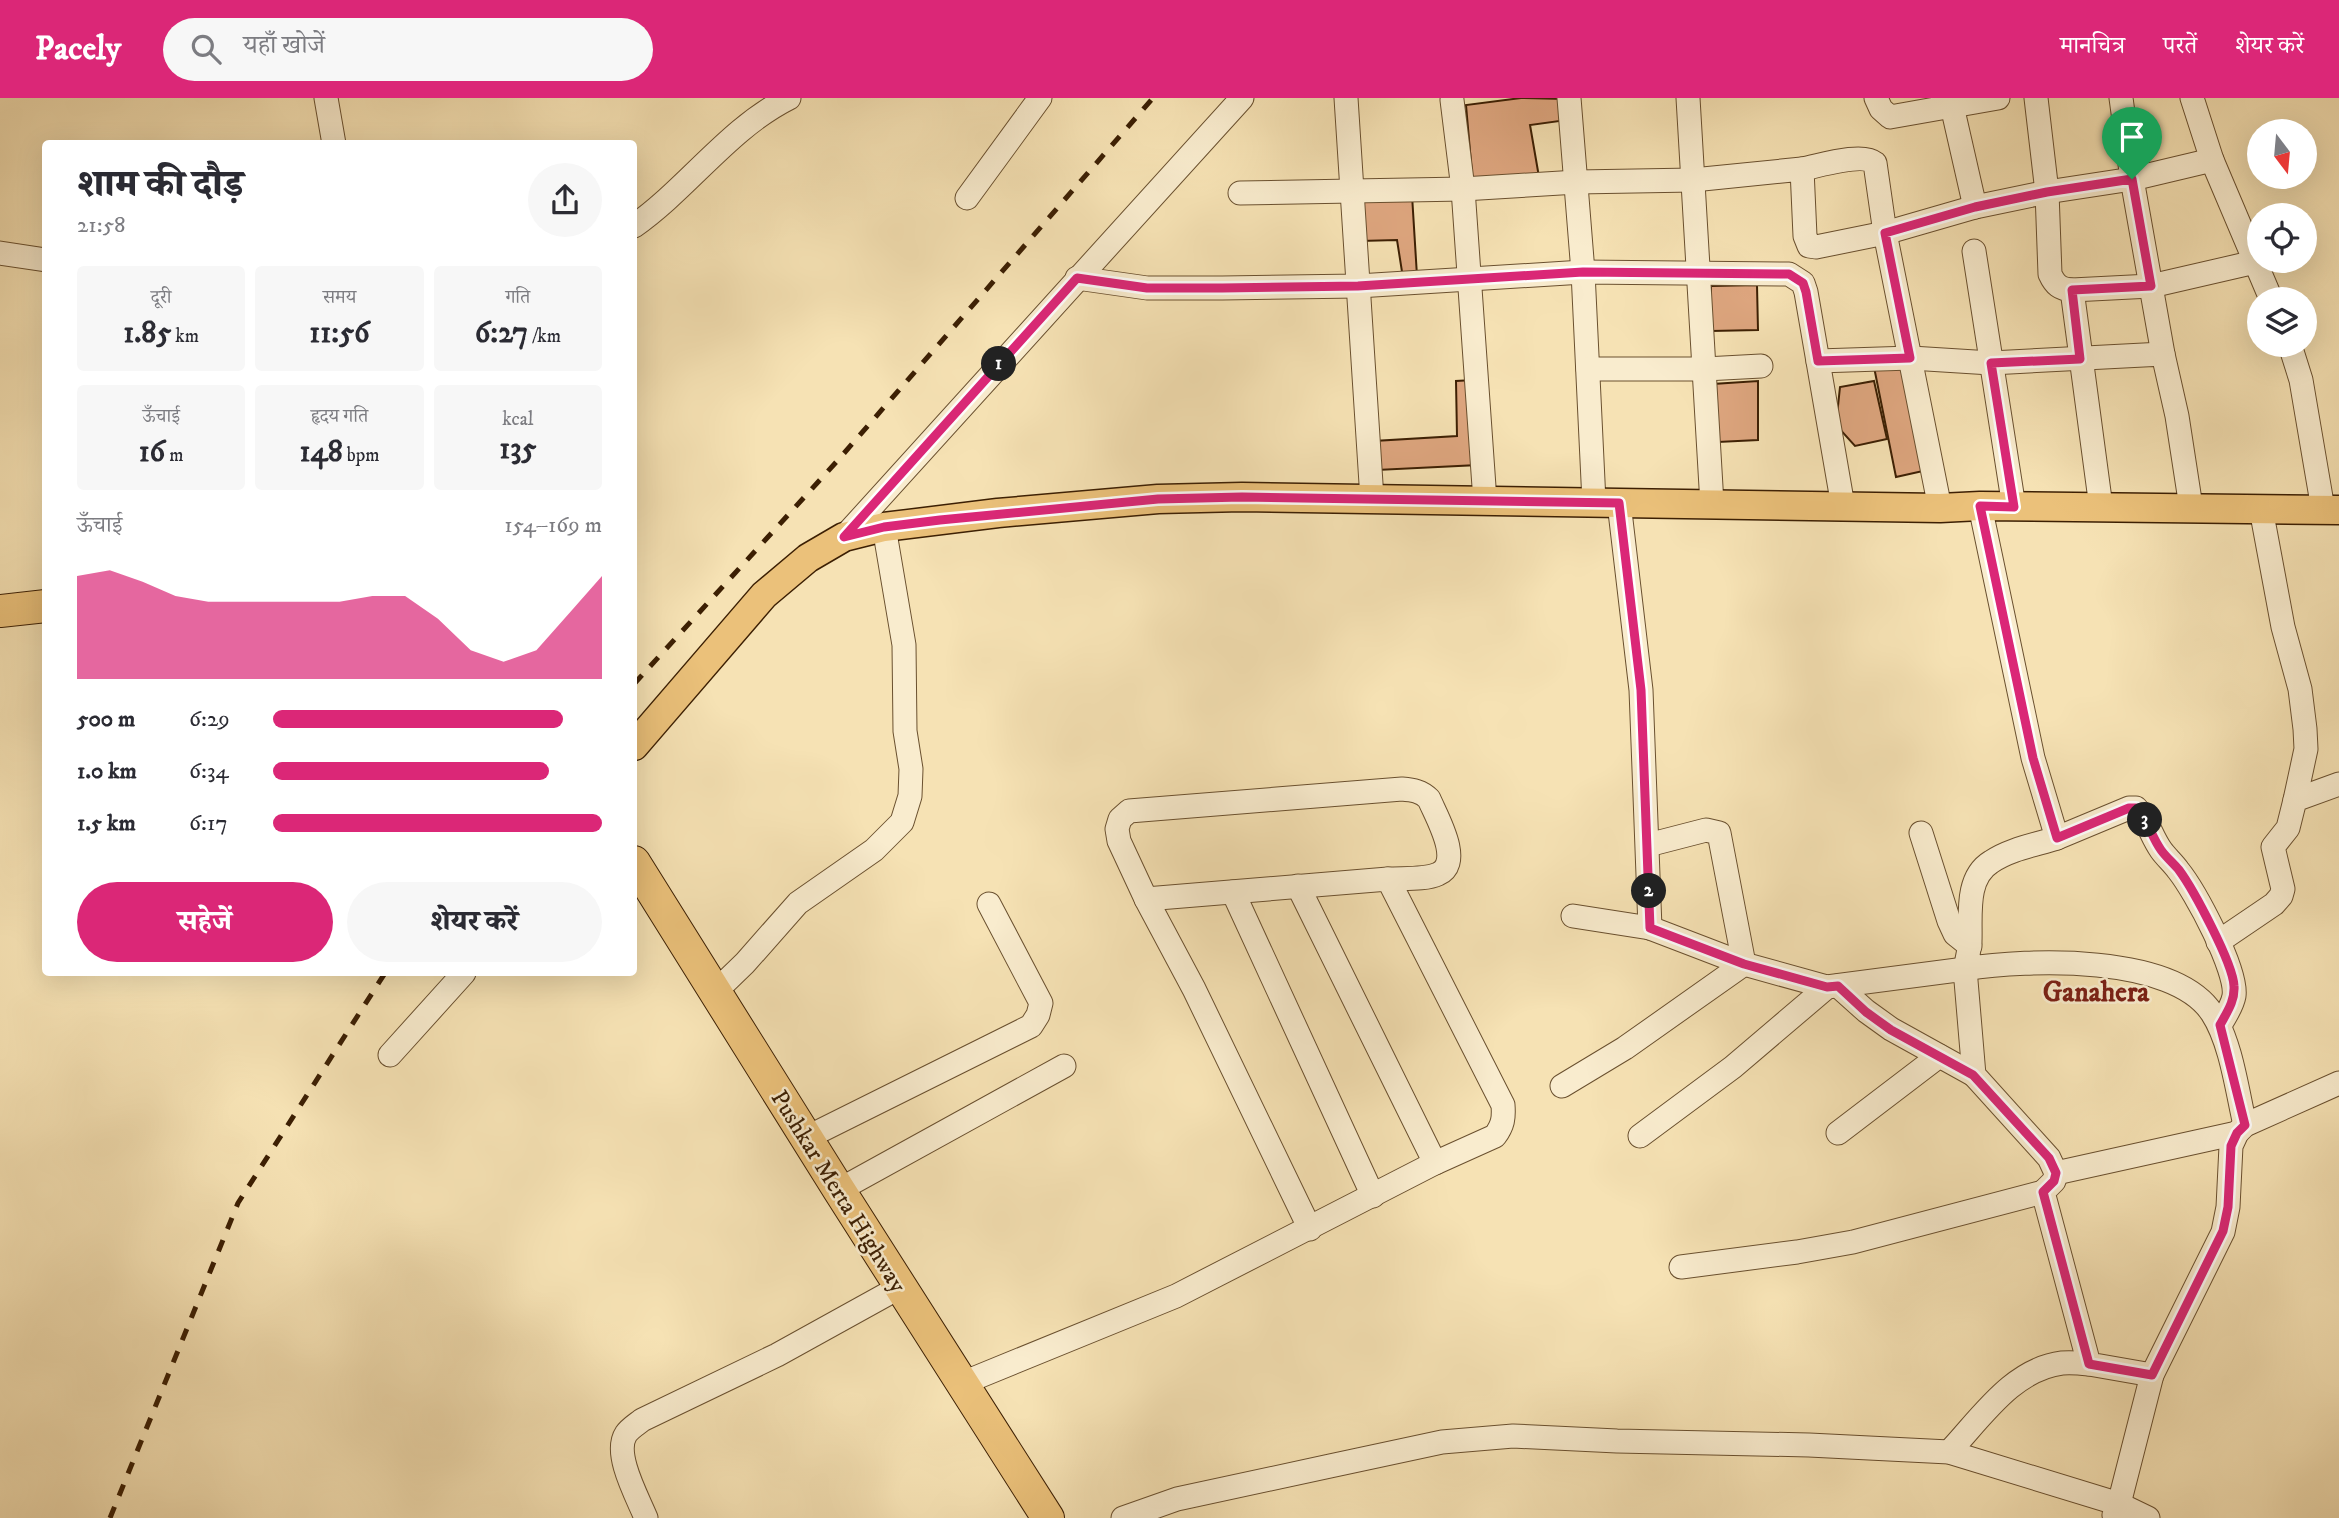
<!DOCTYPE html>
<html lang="hi">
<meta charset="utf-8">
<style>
:root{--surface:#fff;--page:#f7f7f7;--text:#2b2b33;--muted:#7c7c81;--accent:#db2777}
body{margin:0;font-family:"IM FELL DW Pica","Noto Serif Devanagari",serif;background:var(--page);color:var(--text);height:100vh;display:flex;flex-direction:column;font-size:26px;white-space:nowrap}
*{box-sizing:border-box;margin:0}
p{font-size:23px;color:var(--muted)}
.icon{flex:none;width:38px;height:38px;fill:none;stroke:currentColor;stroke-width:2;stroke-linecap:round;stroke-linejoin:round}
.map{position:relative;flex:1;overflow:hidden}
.side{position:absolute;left:42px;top:42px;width:595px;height:836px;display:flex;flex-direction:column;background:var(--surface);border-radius:7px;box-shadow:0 7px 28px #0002}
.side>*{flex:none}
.needle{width:46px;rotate:164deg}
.buttons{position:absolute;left:2247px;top:21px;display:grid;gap:14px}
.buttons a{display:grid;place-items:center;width:70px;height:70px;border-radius:50%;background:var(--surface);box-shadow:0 7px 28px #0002;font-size:35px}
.pin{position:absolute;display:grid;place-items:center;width:60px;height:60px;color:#fff;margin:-72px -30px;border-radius:50% 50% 50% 0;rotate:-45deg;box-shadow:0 0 7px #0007}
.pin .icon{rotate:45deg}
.km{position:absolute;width:35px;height:35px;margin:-18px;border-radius:50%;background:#222;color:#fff;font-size:19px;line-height:35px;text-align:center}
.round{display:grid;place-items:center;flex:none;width:74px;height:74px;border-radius:37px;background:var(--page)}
.overview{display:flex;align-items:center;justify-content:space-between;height:119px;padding:0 35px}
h1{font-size:38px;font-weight:800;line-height:52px}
.stats{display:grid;grid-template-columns:repeat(3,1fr);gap:10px;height:119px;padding:7px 35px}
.stats div{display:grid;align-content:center;border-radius:7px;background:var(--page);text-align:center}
.stats b{font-size:30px;font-weight:800}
.stats small{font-size:19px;font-weight:400}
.stats p{font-size:19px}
.chart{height:196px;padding:14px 35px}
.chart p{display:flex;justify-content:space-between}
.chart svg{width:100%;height:126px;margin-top:7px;fill:var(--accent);opacity:.7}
.action{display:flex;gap:14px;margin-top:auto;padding:14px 35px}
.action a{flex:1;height:80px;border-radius:42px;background:var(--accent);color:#fff;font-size:28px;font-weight:800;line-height:80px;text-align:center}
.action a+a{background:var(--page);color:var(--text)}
ul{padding:0 35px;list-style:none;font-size:23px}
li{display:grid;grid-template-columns:112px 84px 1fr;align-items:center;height:52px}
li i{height:18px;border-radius:9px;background:var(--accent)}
header{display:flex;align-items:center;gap:42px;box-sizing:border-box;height:98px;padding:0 35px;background:var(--accent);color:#fff}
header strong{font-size:33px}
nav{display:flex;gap:38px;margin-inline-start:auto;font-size:24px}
.search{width:490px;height:63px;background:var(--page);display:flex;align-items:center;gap:18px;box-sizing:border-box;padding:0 24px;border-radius:38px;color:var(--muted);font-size:26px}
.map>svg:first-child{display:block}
.building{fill:#dea67f;stroke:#3c1f03;stroke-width:2}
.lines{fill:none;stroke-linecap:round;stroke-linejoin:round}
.minor-casing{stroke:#6a502f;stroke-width:25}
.major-casing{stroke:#3c1f03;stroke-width:31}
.highway-casing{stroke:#3c1f03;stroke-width:34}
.minor{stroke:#f9ecce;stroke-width:23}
.major{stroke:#ebc17a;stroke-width:28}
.highway{stroke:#ebc17a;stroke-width:32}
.rail{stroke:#3c1f03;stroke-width:5;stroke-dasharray:12 12;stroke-linecap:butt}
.route-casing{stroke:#fff;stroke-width:14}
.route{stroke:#db2777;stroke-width:9}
.labels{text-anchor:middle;stroke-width:5;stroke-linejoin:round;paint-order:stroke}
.street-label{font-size:24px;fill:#3c1f03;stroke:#f9ecce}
.quarter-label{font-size:28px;font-weight:bold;fill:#7a1f14;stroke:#f9ecce}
</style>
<header>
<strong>Pacely</strong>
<div class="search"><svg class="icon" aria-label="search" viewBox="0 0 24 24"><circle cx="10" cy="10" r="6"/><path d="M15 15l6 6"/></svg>यहाँ खोजें</div>
<nav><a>मानचित्र</a><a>परतें</a><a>शेयर करें</a></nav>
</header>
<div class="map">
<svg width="2339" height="1420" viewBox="0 0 2339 1420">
<rect width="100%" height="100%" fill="#f6e2b4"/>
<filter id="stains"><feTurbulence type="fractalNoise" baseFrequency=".00286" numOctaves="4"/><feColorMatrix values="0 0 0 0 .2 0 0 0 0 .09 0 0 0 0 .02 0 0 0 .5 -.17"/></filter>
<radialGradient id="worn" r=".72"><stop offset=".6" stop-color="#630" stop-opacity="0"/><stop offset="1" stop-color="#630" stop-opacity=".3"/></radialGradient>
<g class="building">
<polygon points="1521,0 1564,1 1567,22 1530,27 1539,79 1473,88 1466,7"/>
<polygon points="1358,97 1412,97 1417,178 1403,180 1397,142 1360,143"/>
<polygon points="1757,187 1758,232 1711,233 1711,188"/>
<polygon points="1906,262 1923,373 1896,379 1874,269"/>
<polygon points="1473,282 1478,367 1377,372 1374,343 1457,338 1456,283"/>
<polygon points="1758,283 1758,342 1718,344 1713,286"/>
<polygon points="1874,283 1887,341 1855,348 1836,327 1840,289"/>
</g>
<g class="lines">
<g class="minor-casing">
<g id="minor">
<polyline points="326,0 334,46"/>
<polyline points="1346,0 1372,401"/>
<polyline points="1569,0 1583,174 1594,404"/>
<polyline points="1688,0 1712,406"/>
<polyline points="1876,0 1881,11 1890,19 1998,0"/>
<path d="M2036,0L2047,94L2050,176C2055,187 2060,191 2072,192L2151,188L2255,164"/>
<polyline points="2121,0 2132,81 2163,256"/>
<polyline points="2192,0 2212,62 2271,201"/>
<polyline points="1452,2 1463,91 1485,403"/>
<polyline points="1952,8 1975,109"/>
<path d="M1802,71C1819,68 1862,54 1875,65L1885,135L1940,410"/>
<polyline points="1240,95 1463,91 1577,84 1693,82 1802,71 1805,138 1809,148 1816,149 1885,135 1975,109 2047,94 2132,81 2212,62"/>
<polyline points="967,100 1040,0"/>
<path d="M634,128C688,90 729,30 789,0"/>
<polyline points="1974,153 2014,409"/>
<polyline points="0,155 46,162"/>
<polyline points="1077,180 1147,190 1222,190 1358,188 1583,174 1789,176 1803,185 1806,194 1843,408"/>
<polyline points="2072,192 2101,409"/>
<polyline points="2290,247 2301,282 2323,411"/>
<polyline points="1818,263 1911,260 1991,265 2163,256 2177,318 2191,409"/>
<polyline points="1588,271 1705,271 1761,268"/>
<polyline points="1619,405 1641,592 1650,830"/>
<path d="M1980,408L2033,660L2057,740C2035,747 2010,751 1991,764C1965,780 1971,818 1970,844C1969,853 1967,862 1965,871C2028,861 2173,856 2212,915C2231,944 2237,992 2245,1027"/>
<polyline points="2261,411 2283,529 2300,591 2305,631 2306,651 2295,702"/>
<polyline points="844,439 1242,0"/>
<polyline points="1921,735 1949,823 1955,836 1970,848"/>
<path d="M2057,740L2129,710H2136C2148,722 2151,738 2161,752C2166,759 2173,765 2178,772C2195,793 2238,873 2234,898C2232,909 2225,918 2220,927"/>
<polyline points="1298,788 1435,1065"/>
<polyline points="1233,794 1373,1098"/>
<polyline points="1573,818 1650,830 1744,866 1827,889 1965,871 1974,977 2049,1060 2056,1075 2054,1083 2043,1094 2089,1266 2152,1277"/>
<polyline points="2218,844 2274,806 2281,798 2283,791 2273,749 2288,730 2295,702 2339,686"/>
<polyline points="1838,888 1866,913 1891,931 1974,977"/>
<polyline points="714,895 745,865 798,805 874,752 902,724 910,698 911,671 905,633 904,547 884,429"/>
<polyline points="390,957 464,875"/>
<polyline points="1562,988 1625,950 1744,866 1719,735 1706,732 1648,747"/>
<polyline points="1838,1035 1939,958"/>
<polyline points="1640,1038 1733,969 1827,889"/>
<polyline points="806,1040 1031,928 1038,917 1041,905 989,806"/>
<polyline points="2056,1075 2237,1035"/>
<polyline points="839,1092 1064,968"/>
<path d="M1310,1131L1194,891L1146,801L1119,743L1117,731L1120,721L1129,713L1402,691C1413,692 1421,693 1429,701C1436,718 1464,765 1438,776C1425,782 1403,780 1388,781"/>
<polyline points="1681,1169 1797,1154 1853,1144 2043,1094"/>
<path d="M963,1285L1176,1198L1435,1065L1495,1038C1503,1027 1504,1020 1503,1007L1388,781L1146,801"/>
<path d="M1949,1354C1981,1320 2013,1271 2062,1265C2071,1264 2080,1265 2089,1266"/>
<polyline points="2114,1417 2119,1406 2152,1277 2223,1134 2228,1109 2231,1048 2237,1035 2245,1027 2339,985"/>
<path d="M646,1420C638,1400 613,1356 626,1336C629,1331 637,1326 642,1322L777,1257L900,1189"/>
<polyline points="1123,1420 1177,1401 1330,1368 1442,1344 1513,1338 1617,1343 1809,1347 1949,1354 2119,1406 2148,1420"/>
</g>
</g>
<g class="major-casing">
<polyline id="major" points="634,648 764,497 808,460 844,439 884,429 998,415 1158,401 1242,399 1940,410 1980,408 2339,412"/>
</g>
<g class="highway-casing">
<g id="highway">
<polyline points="0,513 46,508"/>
<polyline points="634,764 839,1092 1048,1420"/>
</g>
</g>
<use href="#minor" class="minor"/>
<use href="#major" class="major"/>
<use href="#highway" class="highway"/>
<g class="rail">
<polyline points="634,586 839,361 1153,0"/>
<polyline points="110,1420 238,1105 385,875"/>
</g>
</g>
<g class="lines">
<g class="route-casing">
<path id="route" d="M2132,81L2151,188L2072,192L2080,261L1991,265L2014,409L1980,408L2033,660L2057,740L2129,710H2136C2148,722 2151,738 2161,752C2166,759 2173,765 2179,772C2193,791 2233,865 2234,888C2235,903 2227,914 2220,927L2245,1027L2237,1035L2231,1048L2228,1109L2223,1133L2152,1277L2089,1266L2043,1094L2054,1083L2056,1075L2049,1060L1973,977L1891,932L1866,914L1838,888L1827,889L1744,866L1650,830L1641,592L1619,405L1242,399L1158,401L940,422L884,429L844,439L1077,180L1147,190H1222L1358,188L1583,174L1789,176L1803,185L1806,194L1818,263L1910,260L1885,135L1975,109L2047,94Z"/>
</g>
<use href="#route" class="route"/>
</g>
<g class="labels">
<g class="street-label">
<text transform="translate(839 1093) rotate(58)" y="8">Pushkar Merta Highway</text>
</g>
<g class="quarter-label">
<text x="2096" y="903">Ganahera</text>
</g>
</g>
<rect width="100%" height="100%" filter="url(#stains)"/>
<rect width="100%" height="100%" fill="url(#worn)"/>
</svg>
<div class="buttons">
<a><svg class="needle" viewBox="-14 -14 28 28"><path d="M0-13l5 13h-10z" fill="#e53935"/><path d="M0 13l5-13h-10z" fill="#7c7c81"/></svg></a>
<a><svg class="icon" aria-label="locate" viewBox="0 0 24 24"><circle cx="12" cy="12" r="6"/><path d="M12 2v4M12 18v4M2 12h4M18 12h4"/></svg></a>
<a><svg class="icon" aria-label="layers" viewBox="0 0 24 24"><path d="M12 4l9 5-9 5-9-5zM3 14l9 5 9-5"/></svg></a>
</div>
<div class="pin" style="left:2132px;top:81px;background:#1e9e55"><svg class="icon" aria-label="arrive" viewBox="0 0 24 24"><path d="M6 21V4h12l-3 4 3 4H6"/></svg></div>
<b class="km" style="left:999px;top:266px">1</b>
<b class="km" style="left:1649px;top:793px">2</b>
<b class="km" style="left:2145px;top:722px">3</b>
<section class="side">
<div class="overview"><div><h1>शाम की दौड़</h1><p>21:58</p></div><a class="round"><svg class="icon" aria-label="share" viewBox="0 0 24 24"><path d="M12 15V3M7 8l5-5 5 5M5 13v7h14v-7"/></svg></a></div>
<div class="stats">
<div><p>दूरी</p><b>1.85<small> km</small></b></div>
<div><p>समय</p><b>11:56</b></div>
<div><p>गति</p><b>6:27<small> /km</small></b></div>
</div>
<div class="stats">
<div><p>ऊँचाई</p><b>16<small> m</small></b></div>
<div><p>हृदय गति</p><b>148<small> bpm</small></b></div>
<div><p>kcal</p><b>135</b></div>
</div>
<div class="chart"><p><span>ऊँचाई</span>154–169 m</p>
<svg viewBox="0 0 160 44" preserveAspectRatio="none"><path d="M0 44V8L10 6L20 10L30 15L40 17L50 17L60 17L70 17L80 17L90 15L100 15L110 23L120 34L130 38L140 34L150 21L160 8V44z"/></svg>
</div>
<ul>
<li><b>500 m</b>6:29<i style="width:88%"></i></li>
<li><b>1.0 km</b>6:34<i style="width:84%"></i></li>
<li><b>1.5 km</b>6:17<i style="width:100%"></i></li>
</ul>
<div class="action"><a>सहेजें</a><a>शेयर करें</a></div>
</section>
</div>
